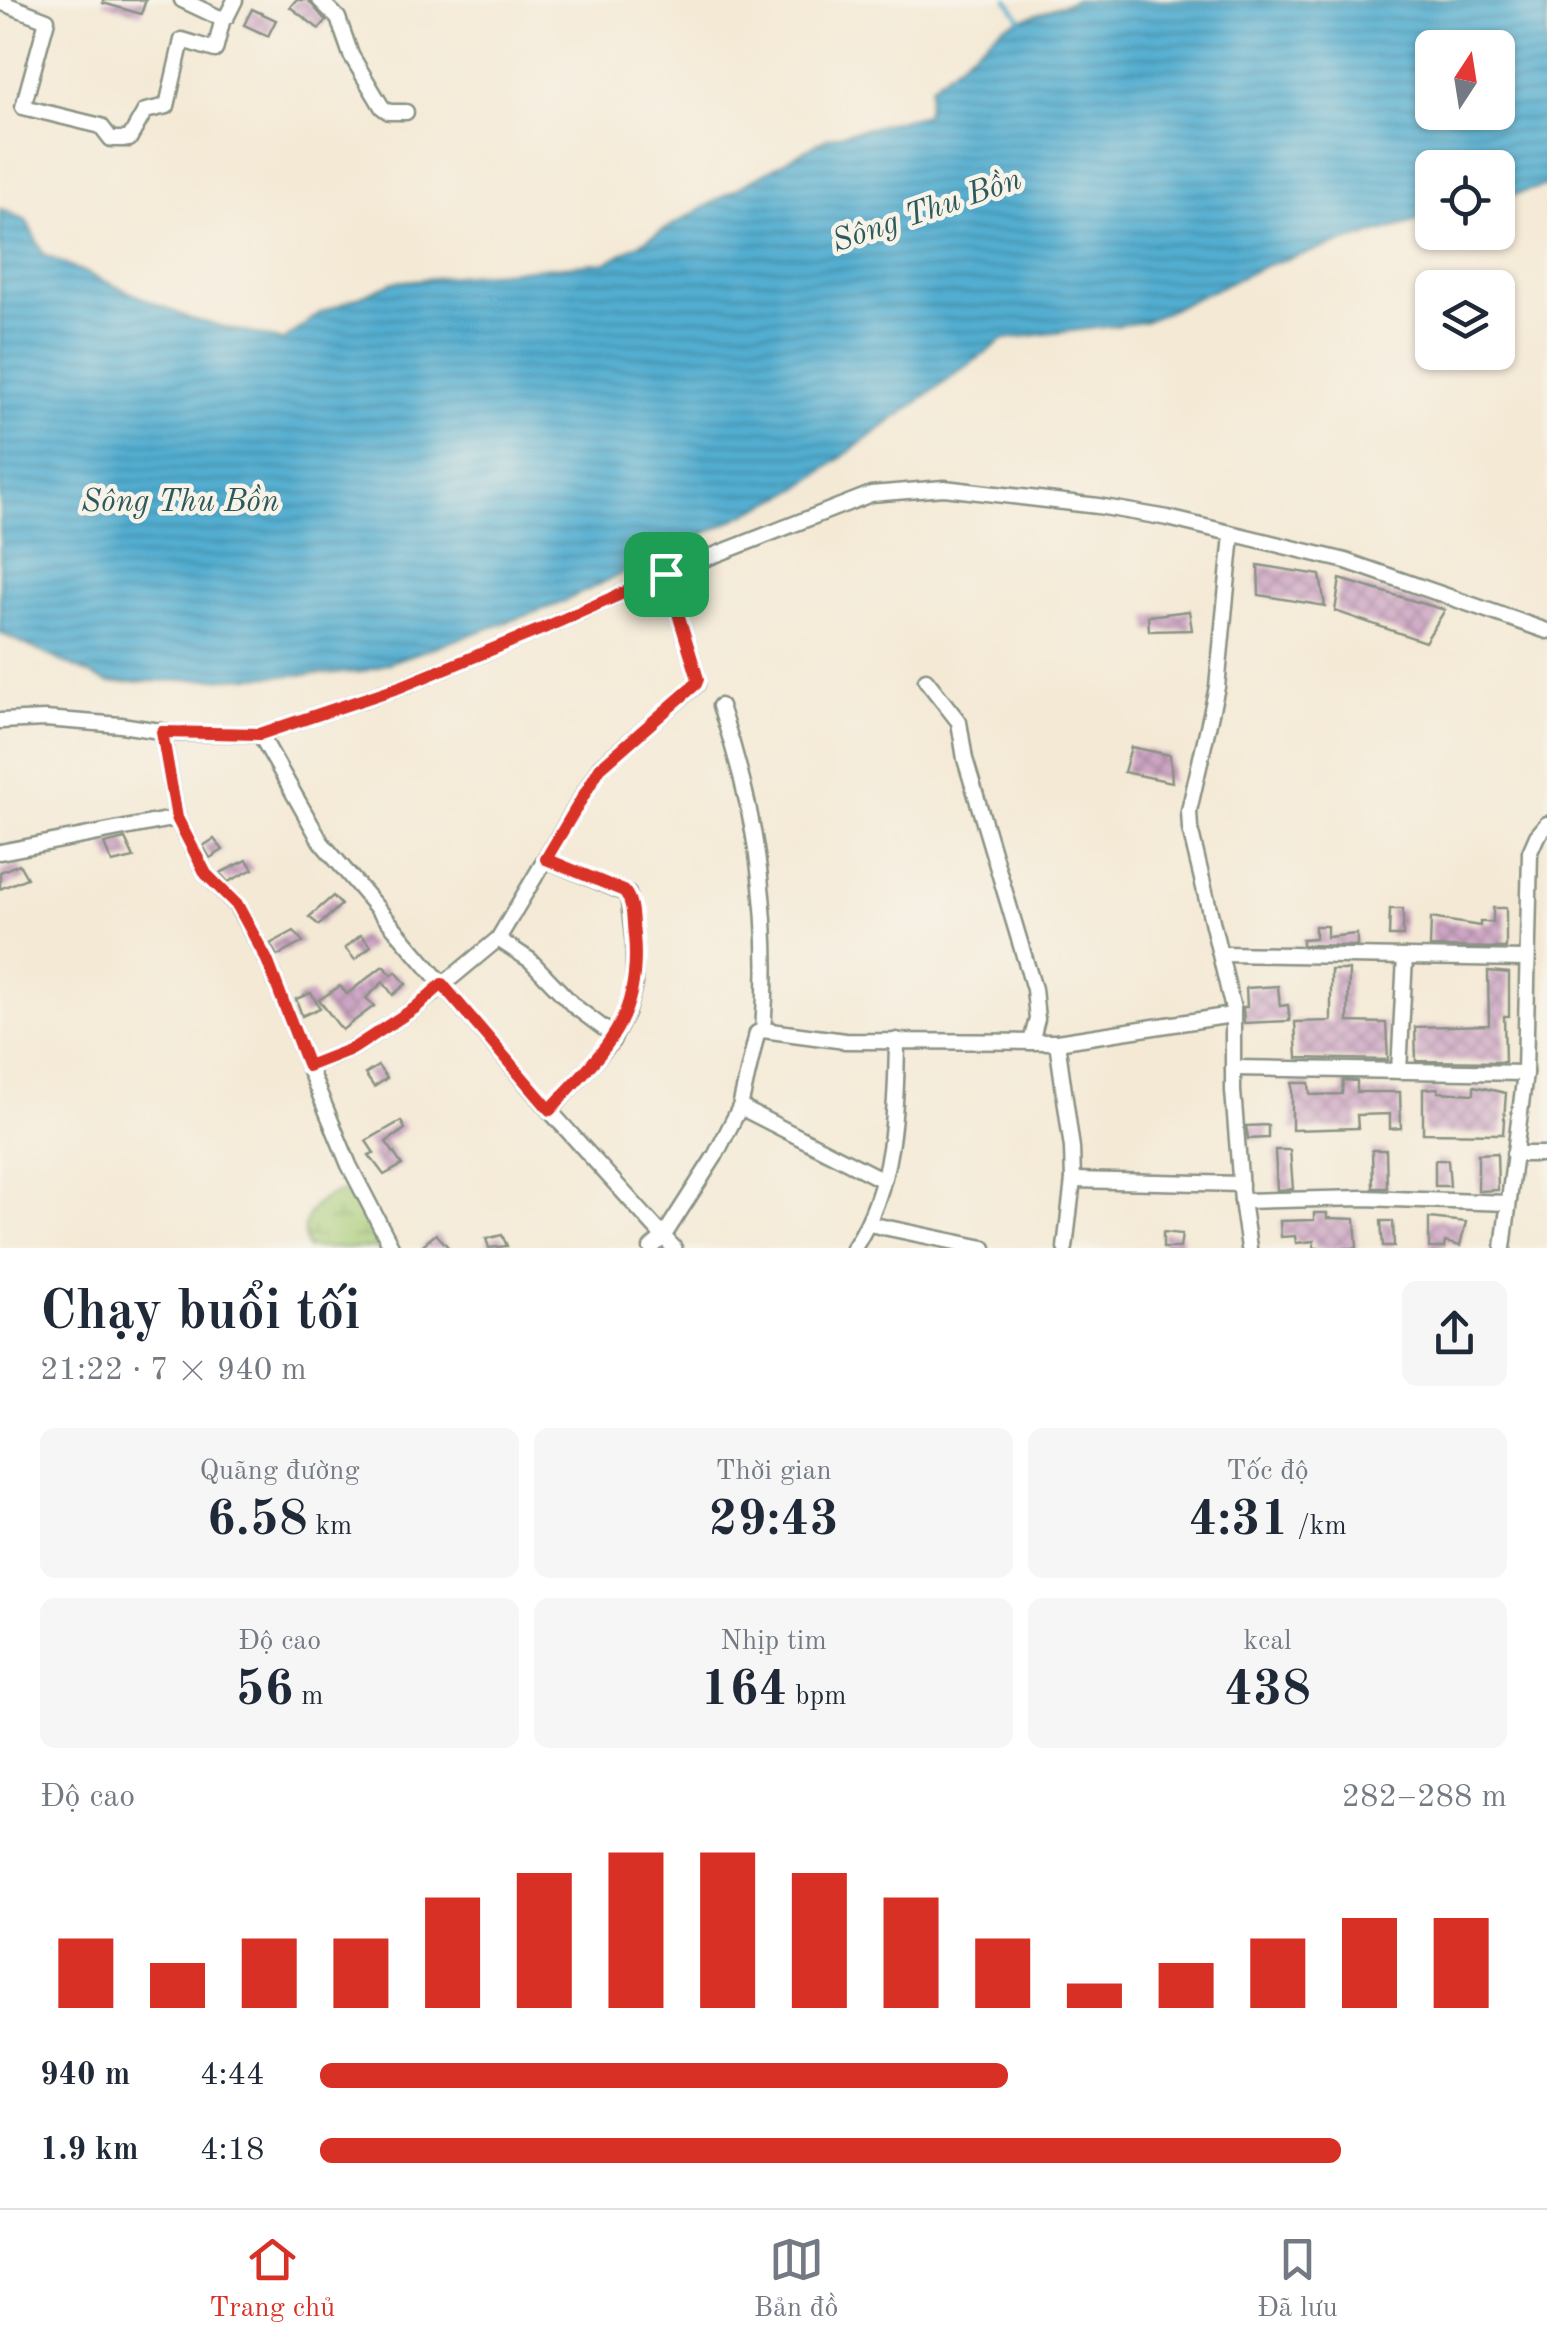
<!DOCTYPE html>
<html lang="vi">
<meta charset="utf-8">
<style>
:root{--surface:#fff;--page:#f6f6f7;--text:#1f2937;--muted:#747a83;--line:#e0e1e3;--accent:#d93025}
body{margin:0;font-family:"Old Standard TT",serif;background:var(--page);color:var(--text);height:100vh;display:flex;flex-direction:column;font-size:38px;white-space:nowrap}
*{box-sizing:border-box;margin:0}
p{font-size:32px;color:var(--muted)}
.icon{flex:none;width:55px;height:55px;fill:none;stroke:currentColor;stroke-width:2;stroke-linecap:round;stroke-linejoin:round}
.map{position:relative;height:1248px;overflow:hidden}
.panel{display:flex;flex-direction:column;background:var(--surface);flex:1}
.panel>*{flex:none}
.needle{width:65px;rotate:12deg}
.buttons{position:absolute;left:1415px;top:30px;display:grid;gap:20px}
.buttons a{display:grid;place-items:center;width:100px;height:100px;border-radius:15px;background:var(--surface);box-shadow:0 2px 8px #0004;font-size:50px}
.pin{position:absolute;display:grid;place-items:center;width:85px;height:85px;color:#fff;margin:-42px;border-radius:20px;box-shadow:0 5px 15px #0006}
.round{display:grid;place-items:center;flex:none;width:105px;height:105px;border-radius:15px;background:var(--page)}
.overview{display:flex;align-items:center;justify-content:space-between;height:170px;padding:0 40px}
h1{font-size:55px;font-weight:600;line-height:75px}
.stats{display:grid;grid-template-columns:repeat(3,1fr);gap:15px;height:170px;padding:10px 40px}
.stats div{display:grid;align-content:center;border-radius:15px;background:var(--page);text-align:center}
.stats b{font-size:50px;font-weight:600}
.stats small{font-size:28px;font-weight:400}
.stats p{font-size:28px}
.chart{height:280px;padding:20px 40px}
.chart p{display:flex;justify-content:space-between}
.chart svg{width:100%;height:180px;margin-top:10px;stroke:var(--accent);stroke-width:6}
ul{padding:0 40px;list-style:none;font-size:32px}
li{display:grid;grid-template-columns:160px 120px 1fr;align-items:center;height:75px}
li i{height:25px;border-radius:12px;background:var(--accent)}
.dock{display:flex;justify-content:space-around;align-items:center;height:140px;border-top:2px solid var(--line);background:var(--surface);font-size:28px;color:var(--muted)}
.dock a{display:grid;justify-items:center;gap:5px}
.dock .on{color:var(--accent)}
.map>svg:first-child{display:block}
.wetland{fill:url(#wetland-marsh);stroke:#628454;stroke-width:2.5}
.water{fill:url(#water-rules);stroke:#387582;stroke-width:2.5;fill-rule:evenodd}
.lines{fill:none;stroke-linecap:round;stroke-linejoin:round}
.stream{stroke:#52add0;stroke-width:4}
.building{fill:url(#building-cross-hatch)}
.minor-casing{stroke:#8a9384;stroke-width:19}
.minor{stroke:#fff;stroke-width:14}
.route-casing{stroke:#fff;stroke-width:20}
.route{stroke:#d93025;stroke-width:12}
.labels{text-anchor:middle;stroke-width:9;stroke-linejoin:round;paint-order:stroke}
.water-label{font-size:32px;font-style:italic;fill:#2c595b;stroke:#f7f3e8}
</style>
<div class="map">
<svg width="1547" height="1248" viewBox="0 0 1547 1248">
<defs>
<pattern id="wetland-marsh" width="20" height="14" patternUnits="userSpaceOnUse" patternTransform="scale(2.5)"><rect width="20" height="14" fill="#a5ca74"/><path d="M1 5h8M5 5V1M11 12h8M15 12V8" fill="none" stroke="#86a560"/></pattern>
<pattern id="water-rules" width="6" height="5" patternUnits="userSpaceOnUse" patternTransform="scale(2.5)"><rect width="6" height="5" fill="#52add0"/><path d="M0 2.5h6" fill="none" stroke="#438eaa"/></pattern>
<pattern id="building-cross-hatch" width="8" height="8" patternUnits="userSpaceOnUse" patternTransform="scale(2.5)"><rect width="8" height="8" fill="#cea6c4"/><path d="M0 0l8 8M0 8l8-8" fill="none" stroke="#a788a0"/></pattern>
</defs>
<rect width="100%" height="100%" fill="#f7f3e8"/>
<filter id="ink" filterUnits="userSpaceOnUse"><feTurbulence type="fractalNoise" baseFrequency=".01" numOctaves="2"/><feDisplacementMap in="SourceGraphic" scale="20" xChannelSelector="R" yChannelSelector="G"/><feConvolveMatrix kernelMatrix="1 2 1 2 8 2 1 2 1" color-interpolation-filters="sRGB"/></filter>
<filter id="wash" filterUnits="userSpaceOnUse"><feTurbulence type="fractalNoise" baseFrequency=".0048" numOctaves="4" result="noise"/><feDisplacementMap in="SourceGraphic" scale="40" xChannelSelector="R" yChannelSelector="G"/><feGaussianBlur stdDeviation="2.25" result="paint"/><feColorMatrix in="noise" values="0 0 0 0 0 0 0 0 0 0 0 0 0 0 0 0 0 1.4 0 .05"/><feComposite in="paint" operator="in"/></filter>
<g filter="url(#wash)">
<rect width="100%" height="100%" fill="#f4e9d5"/>
<path class="wetland" d="M339,1192H345L366,1220L382,1248H307C298,1220 313,1201 339,1192Z"/>
<path class="water" d="M1075,0H1547V185L1498,199V168H1432V217L1269,264L1144,322L1004,339L798,489L556,605L362,672L109,683L0,633V209L26,220L44,255L191,319L283,341L320,313L394,282L607,262L827,138L926,114L931,86L1004,26ZM1432,48H1498V112H1432Z"/>
<g class="lines">
<polyline class="stream" points="1008,0 1022,21"/>
</g>
<g id="blocks">
<g class="building">
<polygon points="103,0 146,0 141,14 103,3"/>
<polygon points="296,0 308,0 326,21 319,29 290,7"/>
<polygon points="252,9 276,20 268,36 244,25"/>
<polygon points="1258,565 1320,575 1325,606 1259,595"/>
<polygon points="1340,579 1445,610 1425,642 1335,611"/>
<polygon points="1189,611 1192,630 1149,631 1148,616"/>
<polygon points="1131,747 1170,755 1172,782 1124,772"/>
<polygon points="125,839 134,858 112,863 104,844"/>
<polygon points="214,839 223,850 210,858 203,846"/>
<polygon points="247,860 253,869 228,882 220,873"/>
<polygon points="19,864 27,878 0,889 0,872"/>
<polygon points="333,896 341,905 319,925 309,917"/>
<polygon points="1493,908 1506,908 1506,948 1430,947 1431,918 1480,926 1480,922 1493,922"/>
<polygon points="1390,909 1403,909 1403,936 1389,936"/>
<polygon points="1315,926 1327,926 1327,937 1357,934 1357,946 1302,945 1302,939 1315,938"/>
<polygon points="294,931 303,942 277,956 270,944"/>
<polygon points="361,935 371,946 355,960 345,948"/>
<polygon points="383,966 392,975 396,972 406,984 393,995 383,982 366,998 374,1006 342,1030 319,1000 340,986 347,994"/>
<polygon points="1331,970 1349,970 1348,1022 1386,1023 1388,1060 1297,1058 1295,1022 1331,1021"/>
<polygon points="1488,971 1509,973 1509,1016 1504,1016 1505,1062 1416,1061 1415,1027 1489,1025"/>
<polygon points="1278,986 1280,1006 1288,1005 1290,1021 1244,1023 1243,1007 1247,1007 1246,988"/>
<polygon points="311,993 320,1008 302,1016 296,999"/>
<polygon points="378,1066 387,1078 374,1087 365,1074"/>
<polygon points="1343,1080 1357,1081 1357,1092 1400,1092 1401,1128 1390,1129 1390,1114 1357,1115 1358,1128 1292,1130 1292,1083 1309,1083 1310,1095 1342,1094"/>
<polygon points="1474,1086 1506,1093 1503,1134 1423,1133 1423,1089 1438,1088 1438,1092 1474,1094"/>
<polygon points="401,1121 405,1129 386,1142 402,1165 384,1175 369,1155 374,1153 366,1141"/>
<polygon points="1268,1125 1268,1138 1248,1139 1246,1126"/>
<polygon points="1275,1150 1290,1150 1293,1189 1277,1190"/>
<polygon points="1372,1150 1386,1150 1387,1188 1373,1188"/>
<polygon points="1497,1153 1498,1190 1478,1191 1478,1154"/>
<polygon points="1435,1160 1448,1160 1450,1186 1435,1186"/>
<polygon points="1314,1213 1327,1213 1327,1218 1355,1219 1357,1248 1314,1248 1314,1241 1296,1243 1295,1236 1281,1237 1280,1221 1314,1220"/>
<polygon points="1429,1218 1466,1222 1460,1246 1445,1242 1444,1248 1429,1248"/>
<polygon points="1381,1221 1393,1221 1394,1246 1383,1246"/>
<polygon points="1163,1232 1182,1234 1180,1248 1163,1248"/>
<polygon points="436,1234 449,1248 419,1248"/>
<polygon points="502,1235 507,1246 489,1248 486,1239"/>
</g>
</g>
</g>
<g filter="url(#ink)">
<use href="#blocks" fill-opacity="0" stroke="#8a9384" stroke-width="2.5"/>
<g class="lines">
<g class="minor-casing">
<g id="minor">
<polyline points="182,0 220,18 227,16 235,0"/>
<polyline points="320,0 338,18 351,55 382,107 389,112 406,112"/>
<polyline points="0,2 47,20 23,107 101,126 111,139 129,139 145,111 167,106 182,40 215,50 223,18"/>
<polyline points="1232,535 1217,687 1189,811 1190,829 1233,1009 1233,1091 1242,1201 1249,1248"/>
<polyline points="926,680 959,722 965,759 1034,989 1037,1019 1031,1042"/>
<path d="M720,706C756,810 772,920 763,1030"/>
<polyline points="0,721 45,719 121,725 173,733 260,734 400,687 544,628 666,574 871,494 944,488 1098,506 1168,518 1346,561 1547,631"/>
<polyline points="162,731 177,818 206,874 237,906 267,960 308,1066 349,1165 392,1248"/>
<polyline points="260,734 321,842 550,1111 674,1248"/>
<polyline points="0,852 177,818"/>
<polyline points="545,859 628,894 634,945 634,985 626,1014 612,1041 550,1111"/>
<polyline points="498,939 530,960 574,1006 614,1036"/>
<polyline points="1221,954 1526,959"/>
<polyline points="1057,1042 1072,1148 1073,1180 1065,1248"/>
<polyline points="308,1066 354,1048 415,1008 498,939 600,767 697,684 698,679 666,574"/>
<polyline points="1233,1068 1525,1073"/>
<polyline points="1399,1071 1405,957"/>
<polyline points="740,1107 883,1180"/>
<polyline points="1514,1154 1547,1154"/>
<polyline points="1073,1180 1241,1184"/>
<polyline points="1242,1201 1364,1198 1508,1203"/>
<polyline points="869,1224 984,1248"/>
<polyline points="651,1248 663,1237 715,1156 740,1107 757,1033 763,1030 845,1041 1057,1042 1232,1015"/>
<path d="M854,1248C894,1186 896,1112 897,1040"/>
<polyline points="1503,1248 1525,1073 1530,852 1537,836 1547,824"/>
</g>
</g>
<use href="#minor" class="minor"/>
</g>
</g>
<g class="lines" filter="url(#ink)">
<g class="route-casing">
<path id="route" d="M666,574L698,679L696,684L600,768L546,859L624,891C634,902 632,921 634,935C642,1023 602,1051 550,1110L442,984L415,1008L354,1048L308,1066L267,960L238,906L206,874L177,818L162,732L260,734L400,687L544,628Z"/>
</g>
<use href="#route" class="route"/>
</g>
<g class="labels">
<g class="water-label">
<text transform="translate(926 209) rotate(-19)" y="11">Sông Thu Bồn</text>
<text x="180" y="511">Sông Thu Bồn</text>
</g>
</g>
</svg>
<div class="buttons">
<a><svg class="needle" viewBox="-14 -14 28 28"><path d="M0-13l5 13h-10z" fill="#e53935"/><path d="M0 13l5-13h-10z" fill="#747a83"/></svg></a>
<a><svg class="icon" aria-label="locate" viewBox="0 0 24 24"><circle cx="12" cy="12" r="6"/><path d="M12 2v4M12 18v4M2 12h4M18 12h4"/></svg></a>
<a><svg class="icon" aria-label="layers" viewBox="0 0 24 24"><path d="M12 4l9 5-9 5-9-5zM3 14l9 5 9-5"/></svg></a>
</div>
<div class="pin" style="left:666px;top:574px;background:#1e9e55"><svg class="icon" aria-label="arrive" viewBox="0 0 24 24"><path d="M6 21V4h12l-3 4 3 4H6"/></svg></div>
</div>
<section class="panel">
<div class="overview"><div><h1>Chạy buổi tối</h1><p>21:22 · 7 × 940 m</p></div><a class="round"><svg class="icon" aria-label="share" viewBox="0 0 24 24"><path d="M12 15V3M7 8l5-5 5 5M5 13v7h14v-7"/></svg></a></div>
<div class="stats">
<div><p>Quãng đường</p><b>6.58<small> km</small></b></div>
<div><p>Thời gian</p><b>29:43</b></div>
<div><p>Tốc độ</p><b>4:31<small> /km</small></b></div>
</div>
<div class="stats">
<div><p>Độ cao</p><b>56<small> m</small></b></div>
<div><p>Nhịp tim</p><b>164<small> bpm</small></b></div>
<div><p>kcal</p><b>438</b></div>
</div>
<div class="chart"><p><span>Độ cao</span>282–288 m</p>
<svg viewBox="0 0 160 44" preserveAspectRatio="none"><path d="M5 44V27M15 44V33M25 44V27M35 44V27M45 44V17M55 44V11M65 44V6M75 44V6M85 44V11M95 44V17M105 44V27M115 44V38M125 44V33M135 44V27M145 44V22M155 44V22"/></svg>
</div>
<ul>
<li><b>940 m</b>4:44<i style="width:58%"></i></li>
<li><b>1.9 km</b>4:18<i style="width:86%"></i></li>
</ul>
</section>
<nav class="dock">
<a class="on"><svg class="icon" aria-label="home" viewBox="0 0 24 24"><path d="M3 11l9-7 9 7M6 9v11h12V9"/></svg>Trang chủ</a>
<a><svg class="icon" aria-label="map" viewBox="0 0 24 24"><path d="M3 6l6-2 6 2 6-2v14l-6 2-6-2-6 2zM9 4v14M15 6v14"/></svg>Bản đồ</a>
<a><svg class="icon" aria-label="saved" viewBox="0 0 24 24"><path d="M7 4h10v16l-5-4-5 4z"/></svg>Đã lưu</a>
</nav>
